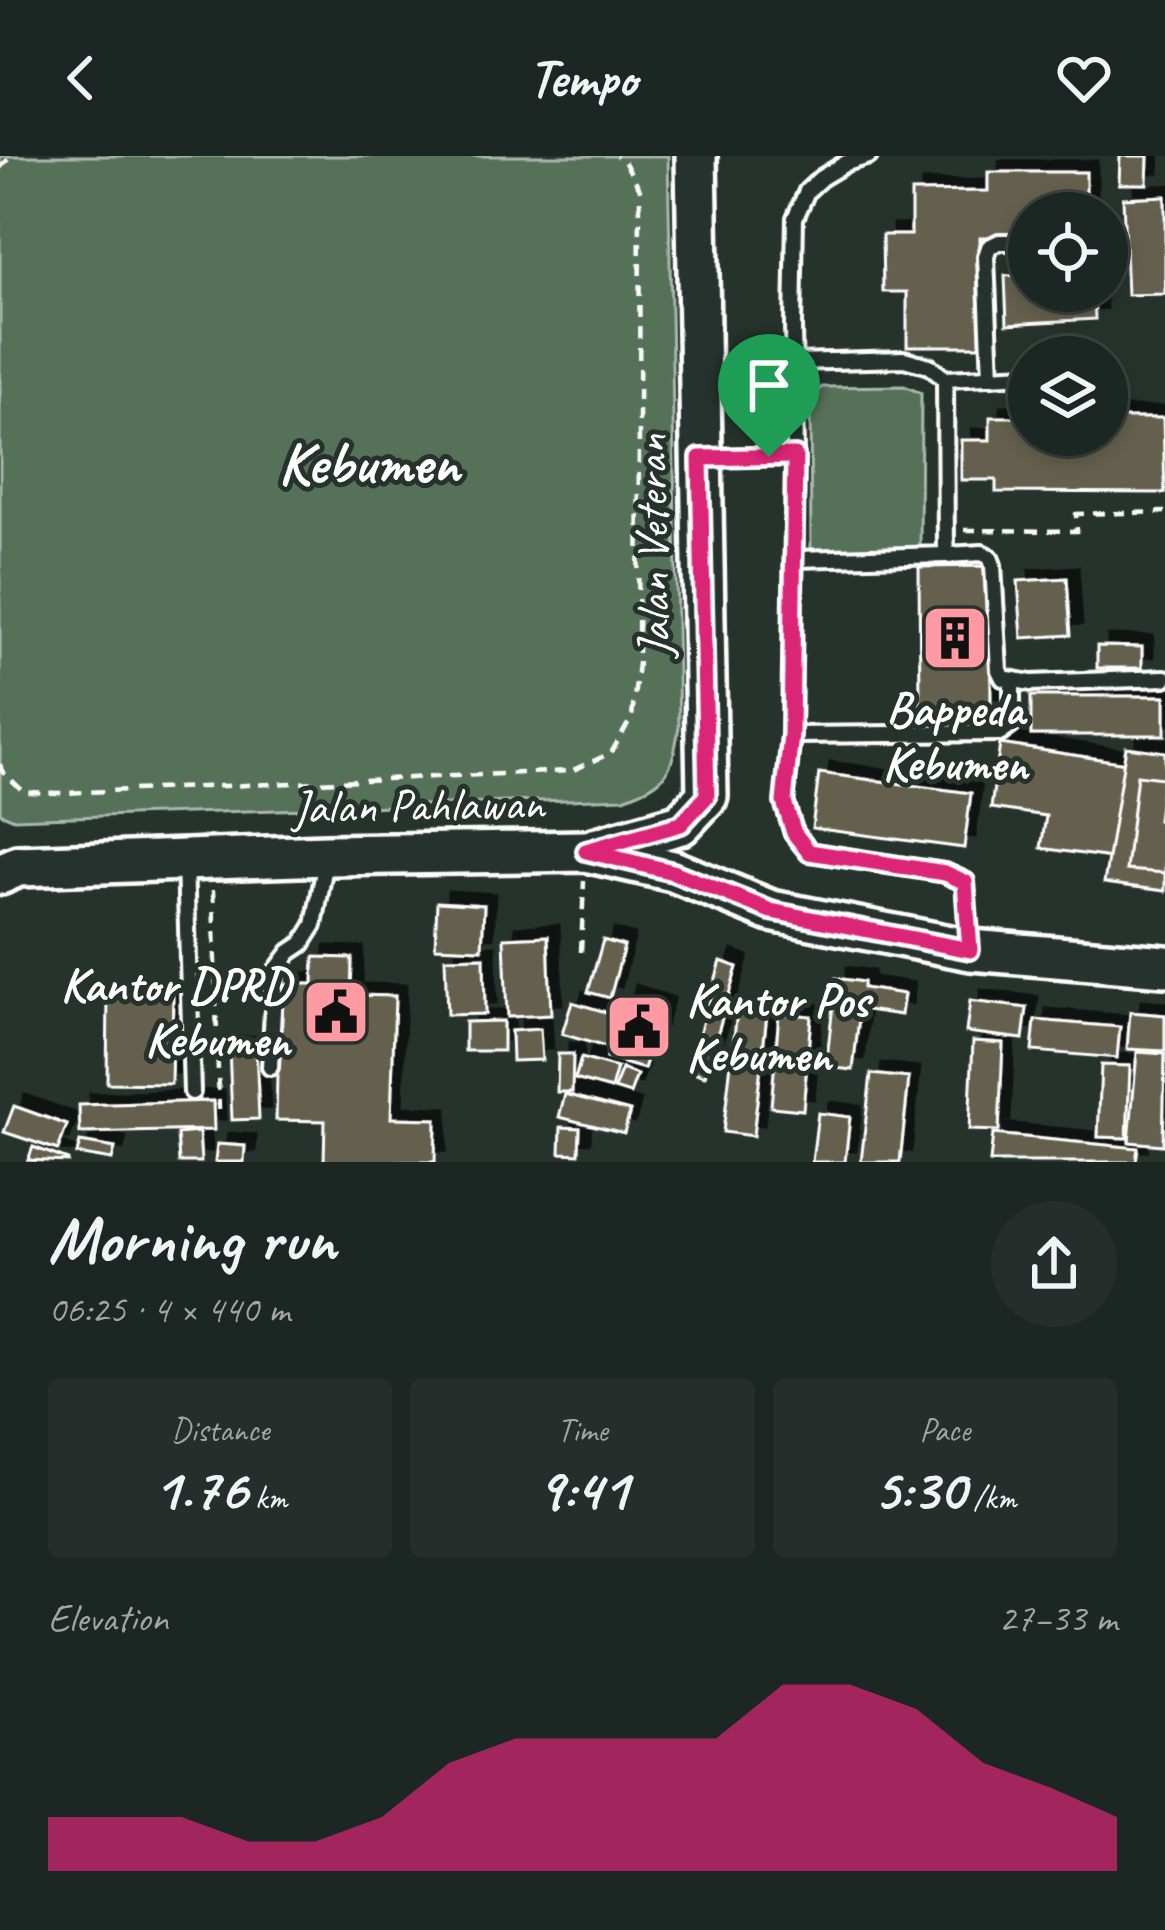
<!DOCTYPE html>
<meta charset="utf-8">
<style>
:root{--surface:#1c2622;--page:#252e2a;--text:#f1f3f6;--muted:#a0a5a5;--line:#3a4340;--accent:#db2777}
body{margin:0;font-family:Caveat,sans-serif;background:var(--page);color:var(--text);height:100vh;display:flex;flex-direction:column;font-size:45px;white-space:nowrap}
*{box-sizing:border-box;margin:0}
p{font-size:39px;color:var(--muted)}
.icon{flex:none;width:66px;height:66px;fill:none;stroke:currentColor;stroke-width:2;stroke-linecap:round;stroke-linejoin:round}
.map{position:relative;height:1006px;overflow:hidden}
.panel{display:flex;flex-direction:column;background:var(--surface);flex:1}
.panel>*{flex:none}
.tools{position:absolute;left:1008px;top:36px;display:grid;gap:24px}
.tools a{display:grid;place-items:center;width:120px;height:120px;border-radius:50%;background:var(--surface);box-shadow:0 6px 18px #0003,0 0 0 3px var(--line);font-size:60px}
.pin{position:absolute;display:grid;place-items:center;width:102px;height:102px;color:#fff;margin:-123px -51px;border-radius:50% 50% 50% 0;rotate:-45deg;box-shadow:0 0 12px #0007}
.pin .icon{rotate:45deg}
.round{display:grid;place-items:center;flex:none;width:126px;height:126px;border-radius:63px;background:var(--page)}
.head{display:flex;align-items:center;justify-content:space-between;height:204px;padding:0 48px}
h1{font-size:66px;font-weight:600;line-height:90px}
.figures{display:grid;grid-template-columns:repeat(3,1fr);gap:18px;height:204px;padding:12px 48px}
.figures div{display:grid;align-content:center;border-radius:12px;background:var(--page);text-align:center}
.figures b{font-size:60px;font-weight:600}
.figures small{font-size:33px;font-weight:400}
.figures p{font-size:33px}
.chart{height:336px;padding:24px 48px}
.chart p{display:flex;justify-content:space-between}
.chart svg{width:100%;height:216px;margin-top:12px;fill:var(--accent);opacity:.7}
header{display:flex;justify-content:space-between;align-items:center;height:156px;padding:0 48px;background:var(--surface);font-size:54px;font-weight:600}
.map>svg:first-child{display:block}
.green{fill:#557159;stroke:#aab8ac;stroke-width:3}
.building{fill:#65604e;stroke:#fff;stroke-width:3;filter:url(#shadow)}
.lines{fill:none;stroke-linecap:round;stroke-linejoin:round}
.lane-casing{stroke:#fff;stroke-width:22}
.secondary-casing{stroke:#fff;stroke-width:48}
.path{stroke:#fff;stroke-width:4.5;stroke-dasharray:12 9;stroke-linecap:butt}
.lane{stroke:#26332d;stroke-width:14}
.secondary{stroke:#26332d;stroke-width:39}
.route-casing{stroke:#fff;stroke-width:24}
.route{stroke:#db2777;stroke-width:15}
.labels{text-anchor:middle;stroke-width:10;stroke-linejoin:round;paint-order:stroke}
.street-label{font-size:48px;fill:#fff;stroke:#26332d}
.poi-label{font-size:48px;font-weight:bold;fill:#fff;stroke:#26332d}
.district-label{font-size:60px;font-weight:bold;fill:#fff;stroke:#26332d}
</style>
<header><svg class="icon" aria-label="back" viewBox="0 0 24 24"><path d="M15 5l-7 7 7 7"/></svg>Tempo<svg class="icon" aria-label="heart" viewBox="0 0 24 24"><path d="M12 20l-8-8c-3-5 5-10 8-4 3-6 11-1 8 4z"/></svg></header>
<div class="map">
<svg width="1165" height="1006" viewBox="0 0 1165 1006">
<defs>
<filter id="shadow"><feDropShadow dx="11" dy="-11" stdDeviation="0" flood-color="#0009"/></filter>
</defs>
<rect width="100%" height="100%" fill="#26332d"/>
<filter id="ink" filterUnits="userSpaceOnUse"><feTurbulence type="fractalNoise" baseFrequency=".00833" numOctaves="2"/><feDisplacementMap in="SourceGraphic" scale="24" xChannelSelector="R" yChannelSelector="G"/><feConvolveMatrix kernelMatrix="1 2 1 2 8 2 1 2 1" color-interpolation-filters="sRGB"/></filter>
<g filter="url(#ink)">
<g class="green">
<path d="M0,0H668L679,571C671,618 669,625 624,642L14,663L0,657Z"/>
<polygon points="904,230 921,237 920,397 811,397 810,241 822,231"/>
</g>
<g class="building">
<polygon points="1120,0 1148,0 1147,28 1119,28"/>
<polygon points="988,16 1086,16 1086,57 1029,57 1029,81 980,81 981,190 907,190 907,136 883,136 882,79 911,79 911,36 988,35"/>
<polygon points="1165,40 1165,138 1127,139 1123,42"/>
<polygon points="1029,119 1029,135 1094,135 1095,163 1007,168 1005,120"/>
<polygon points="990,261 1029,261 1029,279 1107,279 1107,262 1163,262 1165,337 996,336 996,324 961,324 961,284 990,284"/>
<polygon points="990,410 991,553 920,553 919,411"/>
<polygon points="1067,422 1071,479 1022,482 1018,425"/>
<polygon points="1097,490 1142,491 1142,512 1097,512"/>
<rect x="1031" y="540" width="134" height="39"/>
<polygon points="1000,588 1133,608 1118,703 1041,692 1046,660 991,652"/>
<polygon points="1126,591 1165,596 1165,735 1104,727"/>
<polygon points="819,617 971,637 964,692 812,672"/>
<polygon points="1137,619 1163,622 1158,664 1165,664 1165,717 1126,714"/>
<polygon points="437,746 484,749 482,793 435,791"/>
<polygon points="548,780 551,859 507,861 504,782"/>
<polygon points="603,784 624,790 610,842 588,836"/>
<polygon points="314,801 352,802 351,839 395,840 391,962 436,963 435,1006 324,1006 325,965 276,964 279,828 313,828"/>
<polygon points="484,801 485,858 447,859 445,802"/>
<polygon points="721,805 737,811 705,920 688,914"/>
<polygon points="836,822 863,826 863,832 904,838 901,859 860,853 853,914 826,911"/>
<polygon points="108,836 173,837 171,928 107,927"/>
<polygon points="625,840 663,853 644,913 606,902 609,892 562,878 572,846 619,860"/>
<polygon points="970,845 1027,852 1023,883 966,876"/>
<polygon points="737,855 767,858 753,980 723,976"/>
<polygon points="1130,856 1165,859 1165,895 1127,893"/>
<polygon points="779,857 811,860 803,954 771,951"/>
<polygon points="1035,864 1120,871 1117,902 1032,895"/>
<polygon points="503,865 503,895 465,895 465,866"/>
<polygon points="540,873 542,904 512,905 511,875"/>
<polygon points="973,885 1003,887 999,975 969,974"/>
<polygon points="256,891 259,963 232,964 229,892"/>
<polygon points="1137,896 1165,898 1163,989 1129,986"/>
<polygon points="558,898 573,898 572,936 557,936"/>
<polygon points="581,902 617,912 611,933 575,923"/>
<polygon points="1101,909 1130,910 1127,982 1098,981"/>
<polygon points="622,913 637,919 630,938 614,933"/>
<polygon points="871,918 909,922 900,1006 861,1006"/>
<polygon points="565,938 630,955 624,977 559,961"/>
<polygon points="213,945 214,974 80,977 79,949"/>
<polygon points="14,950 67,969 58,994 4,976"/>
<polygon points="818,957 850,961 845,1006 812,1006"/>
<polygon points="561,971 580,972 579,998 560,997"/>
<polygon points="199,976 201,1006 179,1006 177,978"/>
<polygon points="993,978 1138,992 1136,1006 990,1006"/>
<polygon points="80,986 115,992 112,1004 77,998"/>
<polygon points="217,988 245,990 244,1006 215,1006"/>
<polygon points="33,991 68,1004 68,1006 28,1004"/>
</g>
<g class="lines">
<g class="lane-casing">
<g id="lane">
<polyline points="795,206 904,203 929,210 945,223 1029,219"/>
<polyline points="991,221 986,101 989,91 999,86 1029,86"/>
<polyline points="795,300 791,579 785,646 793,677 809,696 945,717 965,726 970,787"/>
<polyline points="705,302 795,300 793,169 795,62 807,35 821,22 846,7 869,0"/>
<polyline points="946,399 982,397 990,401 993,409 999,514 1003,522 1031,527 1165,522"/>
<polyline points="795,403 946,399 945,223"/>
<polyline points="791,579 1001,577 1012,569 1012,526"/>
<polyline points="185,706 192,936"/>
<polyline points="270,911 275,816 290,796 302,788 314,769 326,704"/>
</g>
</g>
<g class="secondary-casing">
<g id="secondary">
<polyline points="594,693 681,668 707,640 696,0"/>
<polyline points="0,718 18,710 327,699 586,695 673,715 771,755 971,794 1165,810"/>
</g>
</g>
<g class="path">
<polyline points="0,12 11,0"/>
<polyline points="964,374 1077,375 1076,358 1165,356"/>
<polyline points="0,608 2,615 24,636 62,637 571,615 611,597 632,561 638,507 640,33 624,5 616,0"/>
<polyline points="213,734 219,954"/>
<polyline points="581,796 584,725"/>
</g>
<use href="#lane" class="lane"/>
<use href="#secondary" class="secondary"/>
</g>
</g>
<g class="lines" filter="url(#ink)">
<g class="route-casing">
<polygon id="route" points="795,300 791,579 784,646 794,677 809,696 945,717 965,726 970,794 771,755 673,716 586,695 681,668 707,640 700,302"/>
</g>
<use href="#route" class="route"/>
</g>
<defs>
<g id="building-square" transform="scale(3.45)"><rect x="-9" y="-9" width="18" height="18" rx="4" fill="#ff9aa2" stroke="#26332d"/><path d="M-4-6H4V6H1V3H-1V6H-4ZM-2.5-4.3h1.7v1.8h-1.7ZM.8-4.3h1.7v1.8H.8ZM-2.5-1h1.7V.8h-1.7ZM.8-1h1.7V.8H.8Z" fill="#111"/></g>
<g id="civic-square" transform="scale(3.45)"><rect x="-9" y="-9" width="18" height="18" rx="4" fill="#ff9aa2" stroke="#26332d"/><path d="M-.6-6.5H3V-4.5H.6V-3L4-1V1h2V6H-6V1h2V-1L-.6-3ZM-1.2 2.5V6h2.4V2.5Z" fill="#111"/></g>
</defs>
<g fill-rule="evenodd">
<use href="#building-square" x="955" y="482"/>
<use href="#civic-square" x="336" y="856"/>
<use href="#civic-square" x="639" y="871"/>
</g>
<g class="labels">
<g class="street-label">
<text transform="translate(651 390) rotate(-91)" y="17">Jalan Veteran</text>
<text transform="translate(418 648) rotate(-1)" y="17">Jalan Pahlawan</text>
</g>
<g class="poi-label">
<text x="955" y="569">Bappeda<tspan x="955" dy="55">Kebumen</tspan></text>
<text x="290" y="845" text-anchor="end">Kantor DPRD<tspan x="290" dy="55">Kebumen</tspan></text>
<text x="686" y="860" text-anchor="start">Kantor Pos<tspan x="686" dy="55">Kebumen</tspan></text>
</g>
<g class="district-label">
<text x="369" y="327">Kebumen</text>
</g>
</g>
</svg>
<div class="tools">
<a><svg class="icon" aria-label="locate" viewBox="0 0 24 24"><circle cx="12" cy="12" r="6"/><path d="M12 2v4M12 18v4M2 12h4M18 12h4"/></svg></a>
<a><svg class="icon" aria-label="layers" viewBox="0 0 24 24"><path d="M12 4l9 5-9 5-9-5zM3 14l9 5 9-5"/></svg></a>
</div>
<div class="pin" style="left:769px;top:301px;background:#1e9e55"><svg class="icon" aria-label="arrive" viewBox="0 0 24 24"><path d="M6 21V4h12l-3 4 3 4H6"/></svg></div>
</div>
<section class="panel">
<div class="head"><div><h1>Morning run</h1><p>06:25 · 4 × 440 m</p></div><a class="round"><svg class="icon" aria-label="share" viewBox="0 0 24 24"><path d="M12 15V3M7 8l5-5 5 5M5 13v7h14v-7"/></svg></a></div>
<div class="figures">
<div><p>Distance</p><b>1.76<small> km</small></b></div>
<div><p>Time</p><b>9:41</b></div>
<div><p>Pace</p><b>5:30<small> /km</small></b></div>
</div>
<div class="chart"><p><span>Elevation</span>27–33 m</p>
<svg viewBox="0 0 160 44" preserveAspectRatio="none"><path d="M0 44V33L10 33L20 33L30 38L40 38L50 33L60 22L70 17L80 17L90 17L100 17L110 6L120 6L130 11L140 22L150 27L160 33V44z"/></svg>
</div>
</section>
